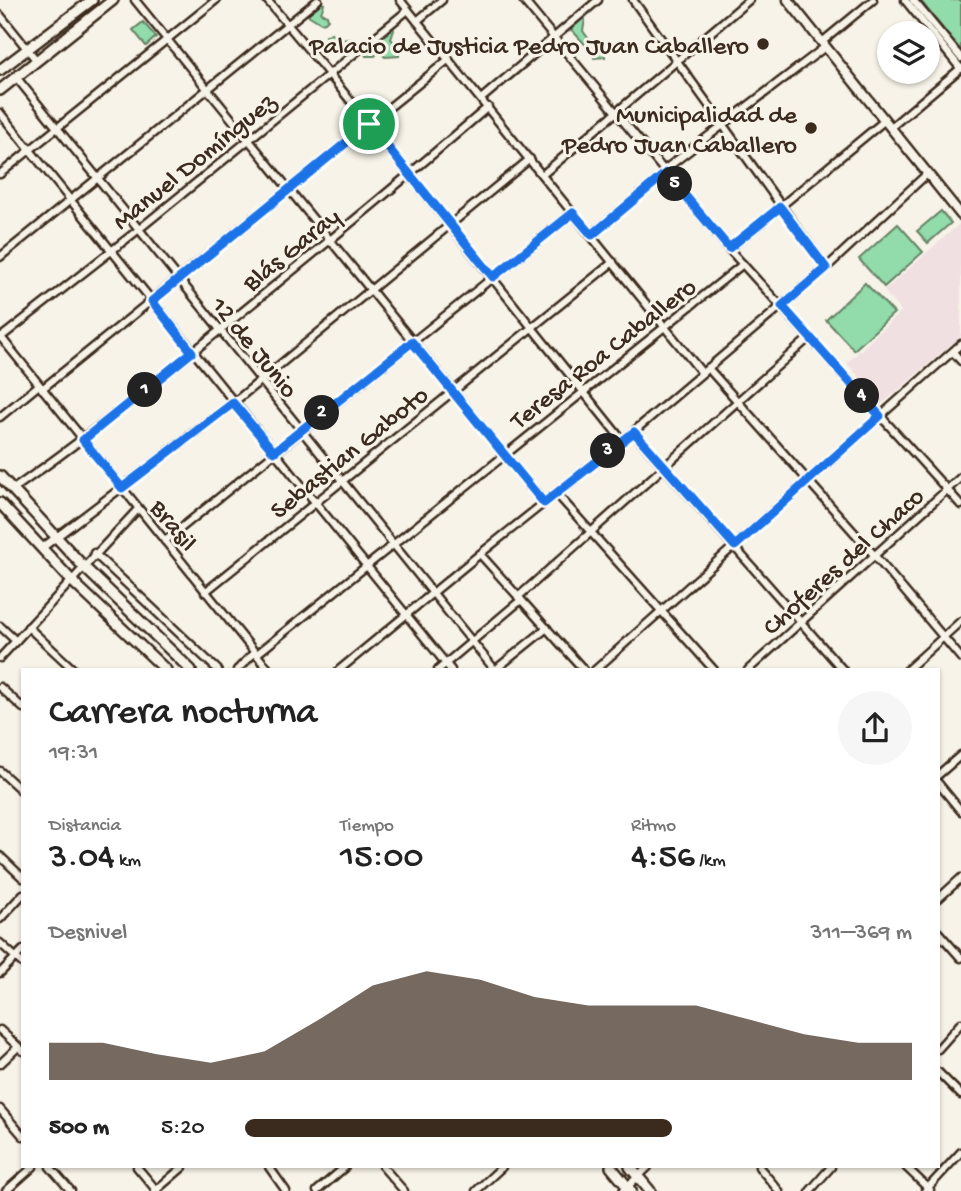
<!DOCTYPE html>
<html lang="es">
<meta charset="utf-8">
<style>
:root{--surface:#fff;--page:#f6f6f6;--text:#222;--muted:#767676;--accent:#3b2a1e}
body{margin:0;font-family:"Gochi Hand",sans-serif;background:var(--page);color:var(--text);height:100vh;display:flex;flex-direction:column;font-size:26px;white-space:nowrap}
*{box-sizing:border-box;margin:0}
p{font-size:23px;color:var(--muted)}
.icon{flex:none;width:38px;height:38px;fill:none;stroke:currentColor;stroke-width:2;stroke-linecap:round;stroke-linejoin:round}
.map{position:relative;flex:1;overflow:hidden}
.panel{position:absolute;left:21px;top:668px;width:919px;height:500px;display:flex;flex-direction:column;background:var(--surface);border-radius:0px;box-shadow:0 2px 5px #0004}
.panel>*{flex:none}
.controls{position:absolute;left:877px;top:21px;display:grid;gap:14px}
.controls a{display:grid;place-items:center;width:63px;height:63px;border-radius:50%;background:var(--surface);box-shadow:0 2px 5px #0004;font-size:35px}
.pin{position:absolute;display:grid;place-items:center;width:60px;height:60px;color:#fff;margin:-30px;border:4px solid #fff;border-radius:50%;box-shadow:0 2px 7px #0007}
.km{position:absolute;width:35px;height:35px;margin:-18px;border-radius:50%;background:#222;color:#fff;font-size:19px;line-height:35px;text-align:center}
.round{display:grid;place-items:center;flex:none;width:74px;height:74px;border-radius:37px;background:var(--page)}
.headline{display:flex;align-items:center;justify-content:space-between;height:119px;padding:0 28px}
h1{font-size:38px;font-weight:600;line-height:52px}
.stats{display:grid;grid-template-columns:repeat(3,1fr);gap:10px;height:119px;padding:7px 28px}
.stats div{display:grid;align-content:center}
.stats b{font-size:35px;font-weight:600}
.stats small{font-size:19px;font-weight:400}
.stats p{font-size:19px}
.chart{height:196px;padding:14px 28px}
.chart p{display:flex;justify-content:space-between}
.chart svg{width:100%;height:126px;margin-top:7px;fill:var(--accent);opacity:.7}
ul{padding:0 28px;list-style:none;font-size:23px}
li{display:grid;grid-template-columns:112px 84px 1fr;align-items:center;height:52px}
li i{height:18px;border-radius:9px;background:var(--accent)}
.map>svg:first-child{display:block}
.built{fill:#f1e0e2}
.green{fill:#92dbab;stroke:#668264;stroke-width:2}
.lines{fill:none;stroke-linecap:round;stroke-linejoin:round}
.minor-casing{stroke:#3b2a1e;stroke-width:11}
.tertiary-casing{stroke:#3b2a1e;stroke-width:13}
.secondary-casing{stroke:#3b2a1e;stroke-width:14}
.minor{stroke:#f7f3e8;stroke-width:6}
.tertiary{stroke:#f7f3e8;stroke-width:8}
.secondary{stroke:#f7f3e8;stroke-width:9}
.route-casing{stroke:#fff;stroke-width:14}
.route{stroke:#1a73e8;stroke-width:9}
.poi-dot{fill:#3b2a1e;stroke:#f7f3e8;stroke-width:2.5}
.labels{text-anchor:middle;stroke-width:6;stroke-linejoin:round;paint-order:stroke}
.poi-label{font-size:26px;fill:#3b2a1e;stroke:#f7f3e8;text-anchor:end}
.street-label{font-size:26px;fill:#3b2a1e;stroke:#f7f3e8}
</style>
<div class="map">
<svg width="961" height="1191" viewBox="0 0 961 1191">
<rect width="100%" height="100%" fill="#f7f3e8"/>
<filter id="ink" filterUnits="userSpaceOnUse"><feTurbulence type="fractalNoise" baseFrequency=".0143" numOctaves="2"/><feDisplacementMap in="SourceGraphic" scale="14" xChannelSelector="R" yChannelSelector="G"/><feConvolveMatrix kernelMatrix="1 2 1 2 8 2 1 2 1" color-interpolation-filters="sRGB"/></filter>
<g filter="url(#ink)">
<polygon class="built" points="959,224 961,226 961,336 882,404 847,363 901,311 884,291"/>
<g class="green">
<polygon points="920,0 961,0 961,51"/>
<polygon points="318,2 324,4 321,13 327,15 328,19 325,22 321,23 308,15 307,10"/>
<polygon points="582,16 585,19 583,31 596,49 604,53 605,57 594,58 593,53 569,27"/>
<polygon points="143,22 156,37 146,46 133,30"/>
<polygon points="393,26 394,30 391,39 399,48 399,56 385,57 379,51 375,56 366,56 365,49 375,43 378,34"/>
<path d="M331,33L338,40L351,39L347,49C339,51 327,43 326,36Z"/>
<polygon points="941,211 951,223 928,243 917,231"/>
<polygon points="898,224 923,252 884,287 859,259"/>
<polygon points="865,283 894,313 854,350 826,320"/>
</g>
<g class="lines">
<g class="minor-casing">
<g id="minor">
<polyline points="135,0 544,503"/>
<polyline points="267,0 329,74 622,440"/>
<polyline points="400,0 702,373"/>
<polyline points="523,0 729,249 961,505"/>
<polyline points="633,0 826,268"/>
<polyline points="905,0 961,69"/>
<polyline points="913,0 961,58"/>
<polyline points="0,15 37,61"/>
<polyline points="417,21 442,0"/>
<polyline points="822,42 873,0"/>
<polyline points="16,77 495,670 547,628"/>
<polyline points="481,99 598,0"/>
<polyline points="0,113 451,670"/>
<polyline points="890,128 961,68"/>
<polyline points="664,170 825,47"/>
<polyline points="0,174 216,0"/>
<polyline points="542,175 749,0"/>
<polyline points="591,235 666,173"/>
<polyline points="729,249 884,121"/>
<polyline points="0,257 318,0"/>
<polyline points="0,336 269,670"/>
<polyline points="0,338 138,230 408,10"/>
<polyline points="953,352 961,361"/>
<polyline points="708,368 875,556 961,658"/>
<polyline points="42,389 449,59"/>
<polyline points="0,417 39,385"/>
<polyline points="633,432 843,670"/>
<path d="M12,490C99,429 181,362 264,294C339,233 414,171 488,107"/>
<polyline points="556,493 714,670"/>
<polyline points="165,541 573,213"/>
<polyline points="42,548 233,403 530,159"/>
<polyline points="94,553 218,670"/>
<polyline points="480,554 584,670"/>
<polyline points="205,592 613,262"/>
<polyline points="518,597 810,337"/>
<polyline points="0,626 16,641"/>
<polyline points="28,627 74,670"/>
<polyline points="257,654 743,264"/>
<polyline points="0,658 138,509"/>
<polyline points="237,670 255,652"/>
<polyline points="339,670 480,554 633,432 826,268 927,174"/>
<polyline points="438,670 521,600"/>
<polyline points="595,670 961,344"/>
<polyline points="748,670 961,477"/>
<polyline points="907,670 961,621"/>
<polyline points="0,687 23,708"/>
<polyline points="0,771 23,792"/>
<polyline points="938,775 961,755"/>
<polyline points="938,783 961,811"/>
<polyline points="0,856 23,878"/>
<polyline points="938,899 961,878"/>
<polyline points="0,919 23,894"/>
<polyline points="938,932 961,958"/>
<polyline points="0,943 23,964"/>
<polyline points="0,973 23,950"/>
<polyline points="0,1030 23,1051"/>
<polyline points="938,1049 961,1023"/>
<polyline points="0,1064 18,1047"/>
<polyline points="938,1072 961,1095"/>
<polyline points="0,1109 23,1136"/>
<polyline points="50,1167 71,1191"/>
<polyline points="137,1167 157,1191"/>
<polyline points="269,1167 286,1191"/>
<polyline points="383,1167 404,1191"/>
<polyline points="759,1167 779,1191"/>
<polyline points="906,1167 930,1190"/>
<polyline points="6,1191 33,1167"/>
<polyline points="155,1191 183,1167"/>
<polyline points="317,1191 345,1167"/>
<polyline points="476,1191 502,1167"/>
<polyline points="623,1191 648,1167"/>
<polyline points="810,1191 831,1167"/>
<polyline points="925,1191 961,1152"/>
</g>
</g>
<g class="tertiary-casing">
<polyline id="tertiary" points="788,0 961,215"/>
</g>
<g class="secondary-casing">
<g id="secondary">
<polyline points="0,70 92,0"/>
<polyline points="0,90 113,0"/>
<polyline points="0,476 83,566 191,670"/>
<polyline points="0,503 72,581 166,670"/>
<polyline points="611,1167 631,1191"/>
<polyline points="630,1167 650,1191"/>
</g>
</g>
<use href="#minor" class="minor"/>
<use href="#tertiary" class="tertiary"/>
<use href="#secondary" class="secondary"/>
</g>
</g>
<g class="lines" filter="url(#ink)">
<g class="route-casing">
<polygon id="route" points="369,124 493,277 573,213 592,235 666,173 729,248 780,207 826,268 782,306 880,416 735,546 634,432 544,503 412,342 274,452 233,403 122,488 83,440 192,352 152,301"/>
</g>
<use href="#route" class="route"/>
</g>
<g class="poi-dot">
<circle cx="763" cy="44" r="7"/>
<circle cx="811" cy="128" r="7"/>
</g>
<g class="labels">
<g class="poi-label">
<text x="749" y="53">Palacio de Justicia Pedro Juan Caballero</text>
<text x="797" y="122">Municipalidad de<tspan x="797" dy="30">Pedro Juan Caballero</tspan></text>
</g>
<g class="street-label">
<text transform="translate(193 160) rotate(-39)" y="9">Manuel Domínguez</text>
<text transform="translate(290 248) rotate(-39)" y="9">Blás Garay</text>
<text transform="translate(256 346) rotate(51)" y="9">12 de Junio</text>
<text transform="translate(602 352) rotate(-38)" y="9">Teresa Roa Caballero</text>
<text transform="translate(348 451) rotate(-39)" y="9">Sebastian Gaboto</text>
<text transform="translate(175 524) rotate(51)" y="9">Brasil</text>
<text transform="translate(842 560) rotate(-42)" y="9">Choferes del Chaco</text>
</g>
</g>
</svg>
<div class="controls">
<a><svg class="icon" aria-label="layers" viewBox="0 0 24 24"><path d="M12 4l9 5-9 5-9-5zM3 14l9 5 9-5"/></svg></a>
</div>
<div class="pin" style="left:369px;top:124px;background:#1e9e55"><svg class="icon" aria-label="arrive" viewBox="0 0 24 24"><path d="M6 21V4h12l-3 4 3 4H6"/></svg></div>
<b class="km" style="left:145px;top:390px">1</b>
<b class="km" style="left:322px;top:413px">2</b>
<b class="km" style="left:608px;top:451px">3</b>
<b class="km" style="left:862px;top:396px">4</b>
<b class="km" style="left:675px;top:184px">5</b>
<section class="panel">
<div class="headline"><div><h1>Carrera nocturna</h1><p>19:31</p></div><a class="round"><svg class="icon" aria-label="share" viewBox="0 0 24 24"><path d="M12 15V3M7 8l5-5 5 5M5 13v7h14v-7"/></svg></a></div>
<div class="stats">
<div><p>Distancia</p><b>3.04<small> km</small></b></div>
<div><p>Tiempo</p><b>15:00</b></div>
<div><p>Ritmo</p><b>4:56<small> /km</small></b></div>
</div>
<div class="chart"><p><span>Desnivel</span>311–369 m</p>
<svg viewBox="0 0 160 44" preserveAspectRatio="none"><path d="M0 44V31L10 31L20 35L30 38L40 34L50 23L60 11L70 6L80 9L90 15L100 18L110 18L120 18L130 23L140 28L150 31L160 31V44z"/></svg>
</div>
<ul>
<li><b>500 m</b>5:20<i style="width:64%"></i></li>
</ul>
</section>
</div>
